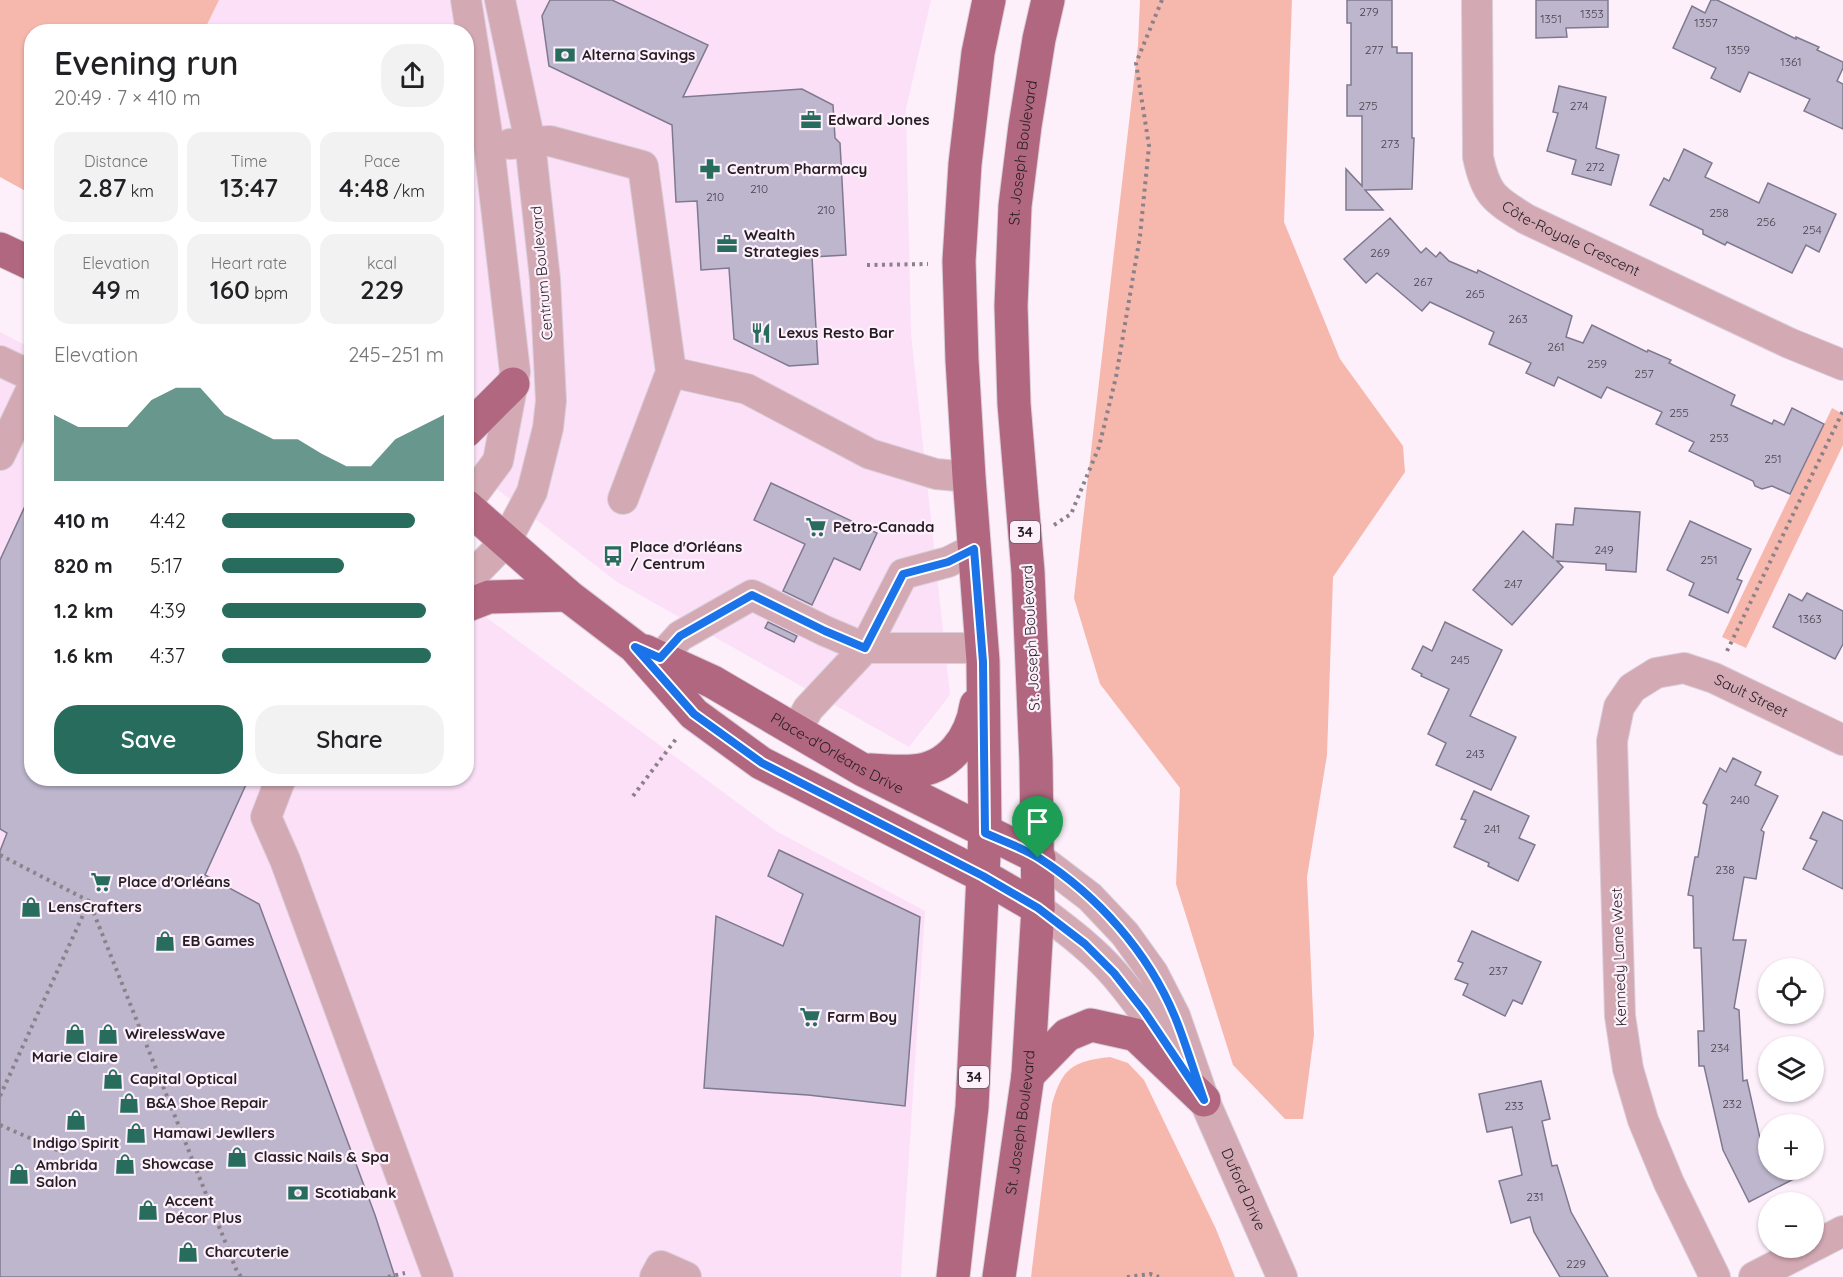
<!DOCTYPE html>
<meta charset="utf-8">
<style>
:root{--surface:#fff;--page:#f2f2f2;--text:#202124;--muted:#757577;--accent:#286c5e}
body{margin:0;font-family:Quicksand,sans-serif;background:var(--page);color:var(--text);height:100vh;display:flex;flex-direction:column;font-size:22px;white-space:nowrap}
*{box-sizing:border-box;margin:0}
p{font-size:20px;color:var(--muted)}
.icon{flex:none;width:33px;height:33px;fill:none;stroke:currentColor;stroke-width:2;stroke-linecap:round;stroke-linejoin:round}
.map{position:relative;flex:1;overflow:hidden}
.sheet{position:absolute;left:24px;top:24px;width:450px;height:762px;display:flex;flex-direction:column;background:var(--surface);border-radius:24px;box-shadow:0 2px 4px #0004}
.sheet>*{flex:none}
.controls{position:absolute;left:1758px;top:958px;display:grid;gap:12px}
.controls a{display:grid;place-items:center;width:66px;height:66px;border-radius:50%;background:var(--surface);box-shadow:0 2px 4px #0004;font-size:30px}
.pin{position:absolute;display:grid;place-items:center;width:51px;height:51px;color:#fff;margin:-62px -26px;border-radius:50% 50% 50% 0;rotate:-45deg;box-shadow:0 0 6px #0007}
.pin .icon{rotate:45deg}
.round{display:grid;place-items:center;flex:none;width:63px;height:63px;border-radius:24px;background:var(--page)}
.overview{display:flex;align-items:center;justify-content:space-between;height:102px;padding:0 30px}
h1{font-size:33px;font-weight:600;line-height:45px}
.metrics{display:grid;grid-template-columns:repeat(3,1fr);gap:9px;height:102px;padding:6px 30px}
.metrics div{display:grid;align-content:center;border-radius:15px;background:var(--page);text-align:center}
.metrics b{font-size:26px;font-weight:600}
.metrics small{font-size:16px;font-weight:400}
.metrics p{font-size:16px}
.chart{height:168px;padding:12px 30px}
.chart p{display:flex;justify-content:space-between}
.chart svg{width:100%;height:108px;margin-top:6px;fill:var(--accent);opacity:.7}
.action{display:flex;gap:12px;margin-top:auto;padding:12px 30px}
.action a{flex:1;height:69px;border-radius:24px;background:var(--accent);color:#fff;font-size:24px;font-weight:600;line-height:69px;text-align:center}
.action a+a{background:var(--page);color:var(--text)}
ul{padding:0 30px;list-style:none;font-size:20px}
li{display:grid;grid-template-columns:96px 72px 1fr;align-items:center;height:45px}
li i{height:15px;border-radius:8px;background:var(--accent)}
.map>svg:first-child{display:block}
.built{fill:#fbe0f8}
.green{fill:#f6b8ad}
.building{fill:#bdb6cd;stroke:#7f798f;stroke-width:1.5}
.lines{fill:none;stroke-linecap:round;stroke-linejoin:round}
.minor-casing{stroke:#daced9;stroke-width:32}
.major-casing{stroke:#daced9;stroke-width:35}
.path{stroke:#8c818a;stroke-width:4;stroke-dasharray:3 4.5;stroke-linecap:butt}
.minor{stroke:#d3a9b4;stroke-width:30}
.major{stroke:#b1677f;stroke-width:33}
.route-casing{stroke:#fff;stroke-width:12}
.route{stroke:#1a73e8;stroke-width:8}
.labels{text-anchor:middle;stroke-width:4.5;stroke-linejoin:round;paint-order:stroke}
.number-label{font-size:12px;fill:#4b434e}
.shield{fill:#fdf0fb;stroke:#665c64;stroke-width:1.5}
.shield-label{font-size:14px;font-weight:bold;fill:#251d24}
.poi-label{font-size:15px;font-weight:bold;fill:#251d24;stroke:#fdf0fb;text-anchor:start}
.street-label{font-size:15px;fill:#251d24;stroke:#fdf0fb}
</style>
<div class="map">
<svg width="1843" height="1277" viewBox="0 0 1843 1277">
<rect width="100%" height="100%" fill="#fdf0fb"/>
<g class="built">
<polygon points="219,0 931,0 906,109 911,334 950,695 909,747 617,582 467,466 466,32 204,32"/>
<polygon points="0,332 31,348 32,778 466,778 467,603 776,831 925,911 901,1277 0,1277"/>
</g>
<g class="green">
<polygon points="0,0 219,0 204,31 32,32 31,194 0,177"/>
<polygon points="1140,0 1292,0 1284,222 1340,359 1403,446 1405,472 1333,577 1327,755 1307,877 1314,1035 1303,1119 1285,1119 1233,1065 1176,884 1180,788 1100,684 1074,598 1138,45"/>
<polygon points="1832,408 1843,414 1843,445 1746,648 1722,637"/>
<path d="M1110,1057L1128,1063L1144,1080L1216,1229L1235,1277H1031L1052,1104C1062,1068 1073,1061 1110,1057Z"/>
</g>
<g class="building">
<polygon points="550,0 612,0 708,45 683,97 802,89 833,105 835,138 840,143 846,255 812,257 818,364 789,366 734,339 729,268 701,270 697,201 676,202 672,125 549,66 542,16"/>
<polygon points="1347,0 1392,0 1392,47 1397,47 1397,53 1412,53 1412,138 1414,138 1412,189 1365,190 1383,210 1346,210 1346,169 1362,186 1362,116 1347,116 1347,85 1351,85 1351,23 1347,23"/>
<polygon points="1536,0 1608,0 1608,27 1566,28 1567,37 1536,38"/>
<polygon points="1711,0 1717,0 1796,39 1796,37 1819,47 1817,50 1843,62 1843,68 1837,81 1843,84 1843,129 1804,111 1810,99 1749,72 1740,92 1711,78 1716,68 1673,48 1692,6 1705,13"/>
<polygon points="1559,86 1606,97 1596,148 1619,155 1611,185 1572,174 1576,160 1547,151 1558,113 1553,112"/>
<polygon points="1684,149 1712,163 1705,177 1759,203 1768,183 1836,214 1819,252 1806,245 1792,273 1727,242 1725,245 1703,234 1703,230 1650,205 1664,178 1669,181"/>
<polygon points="1390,218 1421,253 1426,248 1436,257 1440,252 1449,261 1477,273 1478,270 1572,316 1566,337 1583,343 1592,325 1647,352 1648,350 1671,360 1669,363 1735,395 1731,405 1772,424 1774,420 1784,425 1792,408 1824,424 1790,494 1772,486 1762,489 1755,486 1753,481 1689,451 1694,442 1656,424 1662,412 1607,387 1601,398 1558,377 1554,386 1526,373 1531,363 1489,344 1494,332 1430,302 1422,311 1377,273 1366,283 1344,259"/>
<polygon points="771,483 877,533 860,570 834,558 812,605 783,591 805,544 754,520"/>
<polygon points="32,491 32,778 249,778 205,875 259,904 375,1215 395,1277 0,1277 0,851 7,833 0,829 0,560"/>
<polygon points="1575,508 1640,512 1636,572 1606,570 1606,564 1557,561 1563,567 1512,625 1473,590 1523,531 1553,558 1556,524 1573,525"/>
<polygon points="1690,521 1751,549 1737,579 1742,581 1728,613 1689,595 1694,583 1667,570"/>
<polygon points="1807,593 1843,611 1843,644 1835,659 1773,627 1789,594 1802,601"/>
<polygon points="768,622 797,636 794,642 765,628"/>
<polygon points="1445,622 1502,650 1470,716 1516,737 1491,790 1436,765 1446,743 1428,734 1449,689 1421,676 1422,674 1412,669 1423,646 1432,651"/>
<polygon points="1733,758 1761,772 1755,785 1778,796 1761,830 1764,832 1756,879 1744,877 1733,940 1746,940 1734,1008 1739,1010 1743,1081 1747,1080 1762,1147 1768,1144 1768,1170 1811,1170 1749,1202 1723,1150 1704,1066 1699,1066 1698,1031 1704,1031 1701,948 1694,948 1693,896 1688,895 1695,857 1698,857 1707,805 1703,803 1720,768 1726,772"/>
<polygon points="1474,791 1529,816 1519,838 1535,845 1518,881 1488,866 1489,863 1454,847 1466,820 1461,819"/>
<polygon points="1823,812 1843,821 1843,889 1803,869 1817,841 1810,838"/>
<polygon points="779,850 920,917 905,1106 808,1095 704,1088 716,916 783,946 803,894 768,876"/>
<polygon points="1472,931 1541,962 1522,1004 1513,1000 1505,1016 1463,995 1468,984 1455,979 1463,963 1458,961"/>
<polygon points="1541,1081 1550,1119 1542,1121 1552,1166 1557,1165 1571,1212 1608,1277 1560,1277 1534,1232 1530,1217 1511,1223 1499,1181 1522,1175 1512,1127 1487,1132 1479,1094"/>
</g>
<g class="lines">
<g class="minor-casing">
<g id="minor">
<polyline points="466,0 489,146 515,372 498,461 466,504"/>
<path id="s1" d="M1477,0L1478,157C1486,195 1494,199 1526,219L1789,343L1843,365"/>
<polyline points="510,144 550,141 643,166 671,372 623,499"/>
<polyline points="0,361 32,376"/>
<polyline points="671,372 747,389 870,454 936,474 969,477"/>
<polyline points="0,455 32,388"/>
<polyline points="466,582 506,541 532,492 548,428 551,401 545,279 530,142 500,0"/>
<polyline points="660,658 680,636 752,595 825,631 865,648 903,574 948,562 974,549"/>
<polyline points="796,731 808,709 865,648 982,648"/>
<polyline points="281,778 266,817 285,860 438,1277"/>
<path id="s2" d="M1039,858L1090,897L1125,934L1153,973L1175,1016L1204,1100L1282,1277"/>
<path d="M1038,908C1065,929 1093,949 1115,975C1139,1003 1160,1034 1180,1065"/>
<polyline points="1814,1246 1843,1231"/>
<polyline points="655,1277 661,1266 686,1277"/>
<path id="s3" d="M1715,1277L1669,1183L1643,1120L1628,1069L1620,1016L1612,741L1619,707L1632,688L1656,673L1684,668L1714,678L1843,740"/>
<polyline points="1754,1277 1810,1248"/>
</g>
</g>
<g class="major-casing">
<g id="major">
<polyline points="0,249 32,264"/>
<polyline points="466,431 513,384"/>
<polyline points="466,506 567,595 635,647 694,714 761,763 983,876 1038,908"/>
<polyline points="466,606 489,597 567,595"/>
<path id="s4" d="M645,651L713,682L863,770L1039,858"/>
<path d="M870,770C884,771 899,772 913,771C949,769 971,738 976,705"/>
<polyline points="1028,1075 1067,1035 1091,1025 1136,1035 1204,1100"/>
<polyline points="953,1277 972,1107 985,833 983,661 969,477 962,360 959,261 965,164 978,53 989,0"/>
<path id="s5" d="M999,1277L1028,1075L1038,908L1036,761L1028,572L1014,404L1011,306L1015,206L1025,126L1039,39L1048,0"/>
</g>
</g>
<g class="path">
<polyline points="867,265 928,264"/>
<polyline points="1054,525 1071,514 1099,447 1116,377 1140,236 1149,146 1136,63 1162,0"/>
<polyline points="1727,651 1843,411"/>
<polyline points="633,796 676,739"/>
<polyline points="0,855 89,901 236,1269 241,1277"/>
<polyline points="0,1096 89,902"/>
<polyline points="0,1125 64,1153"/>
<polyline points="388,1277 405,1273"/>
<polyline points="1127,1277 1150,1274 1159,1277"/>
</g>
<use href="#minor" class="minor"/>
<use href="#major" class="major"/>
</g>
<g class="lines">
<g class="route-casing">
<path id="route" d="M974,549L983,662L985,833C1003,841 1023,848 1039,858C1098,896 1148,952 1175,1017C1186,1044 1194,1072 1204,1100L1144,1011L1114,973L1085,944L1038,908L983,876L762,763L694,714L635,647L660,658L680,636L752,595L825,631L865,648L903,574L948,562Z"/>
</g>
<use href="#route" class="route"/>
</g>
<defs>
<g id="bank-bare" transform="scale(1.62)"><path d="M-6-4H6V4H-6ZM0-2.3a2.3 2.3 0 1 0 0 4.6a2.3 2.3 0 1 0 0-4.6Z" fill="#286c5e" stroke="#fdf0fb" stroke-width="2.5" paint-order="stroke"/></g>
<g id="office-bare" transform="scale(1.62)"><path d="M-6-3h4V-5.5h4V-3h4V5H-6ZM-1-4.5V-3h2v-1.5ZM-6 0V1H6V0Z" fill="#286c5e" stroke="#fdf0fb" stroke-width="2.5" paint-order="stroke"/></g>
<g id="pharmacy-bare" transform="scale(1.62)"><path d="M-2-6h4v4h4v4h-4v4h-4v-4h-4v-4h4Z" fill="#286c5e" stroke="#fdf0fb" stroke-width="2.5" paint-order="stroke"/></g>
<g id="restaurant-bare" transform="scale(1.62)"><path d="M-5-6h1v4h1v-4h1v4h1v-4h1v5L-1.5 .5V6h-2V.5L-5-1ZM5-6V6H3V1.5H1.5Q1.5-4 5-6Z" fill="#286c5e" stroke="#fdf0fb" stroke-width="2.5" paint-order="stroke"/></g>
<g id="supermarket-bare" transform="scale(1.62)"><path d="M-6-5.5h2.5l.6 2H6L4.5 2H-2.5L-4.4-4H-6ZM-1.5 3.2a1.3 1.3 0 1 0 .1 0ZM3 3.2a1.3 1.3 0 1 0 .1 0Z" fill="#286c5e" stroke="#fdf0fb" stroke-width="2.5" paint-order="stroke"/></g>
<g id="bus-bare" transform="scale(1.62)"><path d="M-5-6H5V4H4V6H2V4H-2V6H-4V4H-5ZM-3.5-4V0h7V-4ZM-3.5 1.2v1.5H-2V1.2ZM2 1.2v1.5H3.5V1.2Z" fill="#286c5e" stroke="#fdf0fb" stroke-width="2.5" paint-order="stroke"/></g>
<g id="shop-bare" transform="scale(1.62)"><path d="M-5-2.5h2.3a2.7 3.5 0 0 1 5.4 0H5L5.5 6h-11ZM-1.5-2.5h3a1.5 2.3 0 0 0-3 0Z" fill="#286c5e" stroke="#fdf0fb" stroke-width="2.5" paint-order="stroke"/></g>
</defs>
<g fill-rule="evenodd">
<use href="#bank-bare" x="565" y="55"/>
<use href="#office-bare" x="811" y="120"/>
<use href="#pharmacy-bare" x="710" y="169"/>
<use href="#office-bare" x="727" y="244"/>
<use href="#restaurant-bare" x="761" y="333"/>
<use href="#supermarket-bare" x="816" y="527"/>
<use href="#bus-bare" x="613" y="556"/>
<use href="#supermarket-bare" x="101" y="882"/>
<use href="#shop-bare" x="31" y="907"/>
<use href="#shop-bare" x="165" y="941"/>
<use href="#supermarket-bare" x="810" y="1017"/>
<use href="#shop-bare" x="75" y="1034"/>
<use href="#shop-bare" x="108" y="1034"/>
<use href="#shop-bare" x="113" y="1079"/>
<use href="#shop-bare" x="129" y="1103"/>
<use href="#shop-bare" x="76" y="1120"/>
<use href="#shop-bare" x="136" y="1133"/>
<use href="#shop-bare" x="237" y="1157"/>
<use href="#shop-bare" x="125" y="1164"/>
<use href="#shop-bare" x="19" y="1174"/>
<use href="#bank-bare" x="298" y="1193"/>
<use href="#shop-bare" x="148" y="1210"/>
<use href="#shop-bare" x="188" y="1252"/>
</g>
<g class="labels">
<g class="number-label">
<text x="1369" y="16">279</text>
<text x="1592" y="18">1353</text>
<text x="1551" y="23">1351</text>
<text x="1706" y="27">1357</text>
<text x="1374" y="54">277</text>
<text x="1738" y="54">1359</text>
<text x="1791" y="66">1361</text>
<text x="1368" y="110">275</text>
<text x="1579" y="110">274</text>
<text x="1390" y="148">273</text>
<text x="1595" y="171">272</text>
<text x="759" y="193">210</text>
<text x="715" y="201">210</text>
<text x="826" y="214">210</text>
<text x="1719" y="217">258</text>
<text x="1766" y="226">256</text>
<text x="1812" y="234">254</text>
<text x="1380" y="257">269</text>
<text x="1423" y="286">267</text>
<text x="1475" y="298">265</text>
<text x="1518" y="323">263</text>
<text x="1556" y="351">261</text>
<text x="1597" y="368">259</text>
<text x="1644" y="378">257</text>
<text x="1679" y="417">255</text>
<text x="1719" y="442">253</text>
<text x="1773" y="463">251</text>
<text x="1604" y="554">249</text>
<text x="1709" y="564">251</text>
<text x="1513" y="588">247</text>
<text x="1810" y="623">1363</text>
<text x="1460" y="664">245</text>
<text x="1475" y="758">243</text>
<text x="1740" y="804">240</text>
<text x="1492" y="833">241</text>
<text x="1725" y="874">238</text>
<text x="1498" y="975">237</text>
<text x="1720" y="1052">234</text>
<text x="1732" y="1108">232</text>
<text x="1514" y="1110">233</text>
<text x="1535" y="1201">231</text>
<text x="1576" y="1268">229</text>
</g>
<g class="shield">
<rect x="1010" y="521" width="30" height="22" rx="4.5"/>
<rect x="959" y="1066" width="30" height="22" rx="4.5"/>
</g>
<g class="shield-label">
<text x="1025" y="537">34</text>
<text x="974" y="1082">34</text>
</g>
<g class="poi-label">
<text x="582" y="60">Alterna Savings</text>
<text x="828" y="125">Edward Jones</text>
<text x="727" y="174">Centrum Pharmacy</text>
<text x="744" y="240">Wealth<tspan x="744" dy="17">Strategies</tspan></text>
<text x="778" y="338">Lexus Resto Bar</text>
<text x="833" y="532">Petro-Canada</text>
<text x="630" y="552">Place d'Orléans<tspan x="630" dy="17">/ Centrum</tspan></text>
<text x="118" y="887">Place d'Orléans</text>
<text x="48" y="912">LensCrafters</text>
<text x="182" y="946">EB Games</text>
<text x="827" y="1022">Farm Boy</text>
<text x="125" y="1039">WirelessWave</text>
<text x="75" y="1062" text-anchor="middle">Marie Claire</text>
<text x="130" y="1084">Capital Optical</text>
<text x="146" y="1108">B&amp;A Shoe Repair</text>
<text x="153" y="1138">Hamawi Jewllers</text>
<text x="76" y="1148" text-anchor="middle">Indigo Spirit</text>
<text x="254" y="1162">Classic Nails &amp; Spa</text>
<text x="142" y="1169">Showcase</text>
<text x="36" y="1170">Ambrida<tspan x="36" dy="17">Salon</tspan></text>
<text x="315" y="1198">Scotiabank</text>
<text x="165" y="1206">Accent<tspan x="165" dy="17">Décor Plus</tspan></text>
<text x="205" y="1257">Charcuterie</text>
</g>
<g class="street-label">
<text dy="5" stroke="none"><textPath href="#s5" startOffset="1128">St. Joseph Boulevard</textPath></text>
<text dy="5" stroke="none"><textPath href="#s1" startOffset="288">Côte-Royale Crescent</textPath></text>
<text transform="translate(542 273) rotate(-95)" y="5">Centrum Boulevard</text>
<text transform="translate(1031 638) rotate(-93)" y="5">St. Joseph Boulevard</text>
<text dy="5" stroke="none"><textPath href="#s3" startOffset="742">Sault Street</textPath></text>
<text dy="5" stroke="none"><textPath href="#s4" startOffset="218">Place-d'Orléans Drive</textPath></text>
<text transform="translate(1619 957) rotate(-92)" y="5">Kennedy Lane West</text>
<text dy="5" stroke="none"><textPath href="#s5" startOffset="156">St. Joseph Boulevard</textPath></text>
<text dy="5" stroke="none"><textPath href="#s2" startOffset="398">Duford Drive</textPath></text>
</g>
</g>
</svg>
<div class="controls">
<a><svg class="icon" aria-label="locate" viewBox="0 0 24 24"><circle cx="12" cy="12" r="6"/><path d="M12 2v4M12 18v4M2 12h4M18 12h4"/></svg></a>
<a><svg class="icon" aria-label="layers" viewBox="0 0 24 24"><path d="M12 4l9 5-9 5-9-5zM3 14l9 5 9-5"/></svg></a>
<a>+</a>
<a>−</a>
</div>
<div class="pin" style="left:1038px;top:858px;background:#1e9e55"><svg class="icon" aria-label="arrive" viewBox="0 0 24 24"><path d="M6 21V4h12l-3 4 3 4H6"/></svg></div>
<section class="sheet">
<div class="overview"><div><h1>Evening run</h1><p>20:49 · 7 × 410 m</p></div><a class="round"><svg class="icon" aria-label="share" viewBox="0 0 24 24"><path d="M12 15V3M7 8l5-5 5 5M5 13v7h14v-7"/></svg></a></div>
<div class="metrics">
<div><p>Distance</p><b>2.87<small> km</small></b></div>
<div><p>Time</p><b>13:47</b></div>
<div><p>Pace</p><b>4:48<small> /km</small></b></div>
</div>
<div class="metrics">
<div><p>Elevation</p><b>49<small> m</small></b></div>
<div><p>Heart rate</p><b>160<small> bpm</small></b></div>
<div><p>kcal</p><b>229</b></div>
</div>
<div class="chart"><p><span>Elevation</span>245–251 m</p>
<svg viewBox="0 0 160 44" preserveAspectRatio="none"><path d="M0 44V17L10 22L20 22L30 22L40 11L50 6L60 6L70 17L80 22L90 27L100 27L110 33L120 38L130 38L140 27L150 22L160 17V44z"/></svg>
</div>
<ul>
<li><b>410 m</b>4:42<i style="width:87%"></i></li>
<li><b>820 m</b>5:17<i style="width:55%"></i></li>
<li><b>1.2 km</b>4:39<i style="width:92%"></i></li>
<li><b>1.6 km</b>4:37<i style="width:94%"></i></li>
</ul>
<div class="action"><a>Save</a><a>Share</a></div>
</section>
</div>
